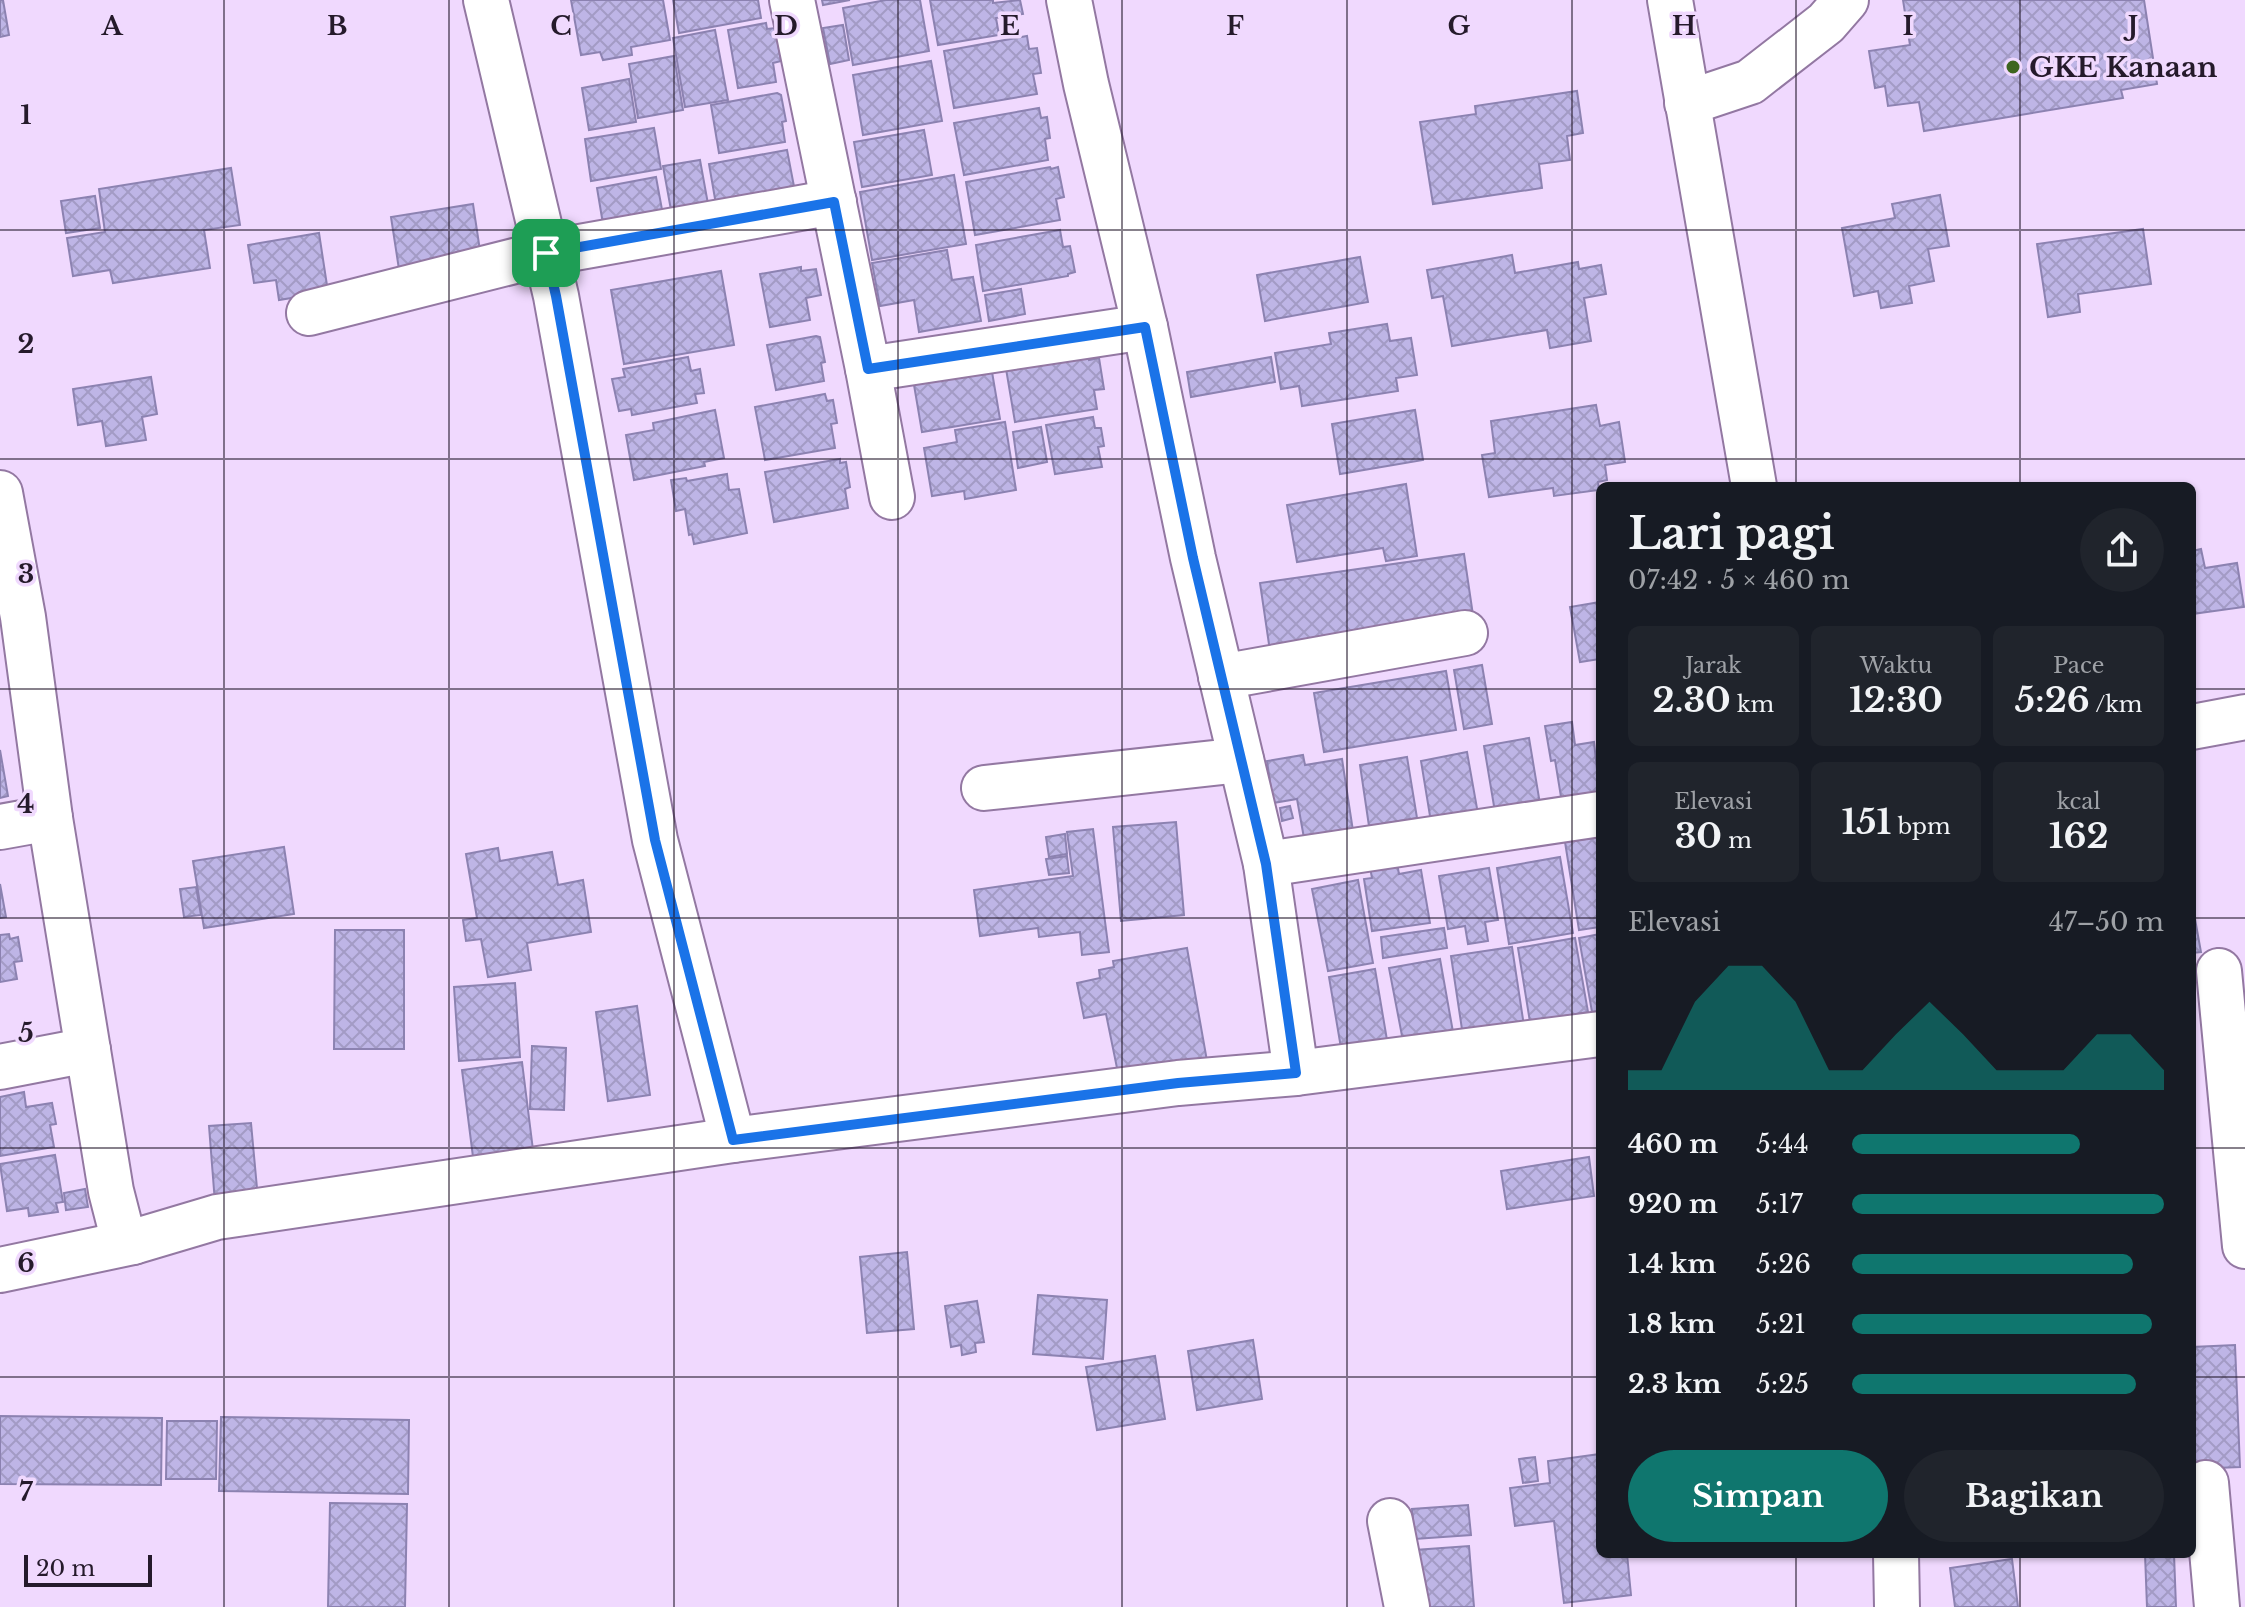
<!DOCTYPE html>
<html lang="id">
<meta charset="utf-8">
<style>
:root{--surface:#171b24;--page:#20242c;--text:#f1f3f6;--muted:#9ea1a6;--accent:#0f766e}
body{margin:0;font-family:"Libre Baskerville",serif;background:var(--page);color:var(--text);height:100vh;display:flex;flex-direction:column;font-size:30px;white-space:nowrap}
*{box-sizing:border-box;margin:0}
p{font-size:26px;color:var(--muted)}
.icon{flex:none;width:44px;height:44px;fill:none;stroke:currentColor;stroke-width:2;stroke-linecap:round;stroke-linejoin:round}
.map{position:relative;flex:1;overflow:hidden}
.sheet{position:absolute;left:1596px;top:482px;width:600px;height:1076px;display:flex;flex-direction:column;background:var(--surface);border-radius:12px;box-shadow:0 2px 6px #0004}
.sheet>*{flex:none}
.scale{position:absolute;left:24px;bottom:20px;width:128px;box-sizing:border-box;padding-left:8px;border:4px solid #251a2b;border-top:0;font-size:22px;line-height:28px;white-space:nowrap;color:#251a2b;-webkit-text-stroke:6px #f0d9fe;paint-order:stroke}
.pin{position:absolute;display:grid;place-items:center;width:68px;height:68px;color:#fff;margin:-34px;border-radius:16px;box-shadow:0 4px 12px #0006}
.round{display:grid;place-items:center;flex:none;width:84px;height:84px;border-radius:42px;background:var(--page)}
.summary{display:flex;align-items:center;justify-content:space-between;height:136px;padding:0 32px}
h1{font-size:44px;font-weight:700;line-height:60px}
.stats{display:grid;grid-template-columns:repeat(3,1fr);gap:12px;height:136px;padding:8px 32px}
.stats div{display:grid;align-content:center;border-radius:12px;background:var(--page);text-align:center}
.stats b{font-size:34px;font-weight:700}
.stats small{font-size:22px;font-weight:400}
.stats p{font-size:22px}
.chart{height:224px;padding:16px 32px}
.chart p{display:flex;justify-content:space-between}
.chart svg{width:100%;height:144px;margin-top:8px;fill:var(--accent);opacity:.7}
.primary-button{display:flex;gap:16px;margin-top:auto;padding:16px 32px}
.primary-button a{flex:1;height:92px;border-radius:48px;background:var(--accent);color:#fff;font-size:32px;font-weight:700;line-height:92px;text-align:center}
.primary-button a+a{background:var(--page);color:var(--text)}
ul{padding:0 32px;list-style:none;font-size:26px}
li{display:grid;grid-template-columns:128px 96px 1fr;align-items:center;height:60px}
li i{height:20px;border-radius:10px;background:var(--accent)}
.map>svg:first-child{display:block}
.building{fill:url(#building-cross-hatch);stroke:#8c82b1;stroke-width:2}
.lines{fill:none;stroke-linecap:round;stroke-linejoin:round}
.minor-casing{stroke:#9378a2;stroke-width:48}
.minor{stroke:#fff;stroke-width:44}
.route-casing{stroke:#fff;stroke-width:16}
.route{stroke:#1a73e8;stroke-width:10}
.grid{fill:none;stroke:#251a2b;stroke-width:2;stroke-opacity:0.55}
.poi-dot{fill:#3e651f;stroke:#f0d9fe;stroke-width:3}
.labels{text-anchor:middle;stroke-width:7;stroke-linejoin:round;paint-order:stroke}
.poi-label{font-size:28px;font-weight:bold;fill:#251a2b;stroke:#f0d9fe;text-anchor:start}
.grid-label{font-size:26px;text-anchor:middle;font-weight:bold;fill:#251a2b;stroke:#f0d9fe;stroke-width:7;stroke-linejoin:round;paint-order:stroke}
</style>
<div class="map">
<svg width="2245" height="1607" viewBox="0 0 2245 1607">
<defs>
<pattern id="building-cross-hatch" width="8" height="8" patternUnits="userSpaceOnUse" patternTransform="scale(2)"><rect width="8" height="8" fill="#beb5e6"/><path d="M0 0l8 8M0 8l8-8" fill="none" stroke="#a39bc5"/></pattern>
</defs>
<rect width="100%" height="100%" fill="#f0d9fe"/>
<g class="building">
<polygon points="0,0 3,0 9,35 0,37"/>
<polygon points="571,0 663,0 670,40 631,47 632,55 603,60 600,52 581,55"/>
<polygon points="673,0 758,0 761,18 679,33"/>
<polygon points="822,0 850,0 823,5"/>
<polygon points="886,0 920,0 929,51 853,65 843,8"/>
<polygon points="930,0 993,0 993,3 1020,0 1023,14 996,18 999,35 938,45"/>
<polygon points="1903,0 2144,0 2157,84 2121,90 2123,98 1924,131 1919,102 1888,106 1885,86 1875,88 1869,51 1910,45"/>
<polygon points="766,23 767,29 775,28 781,61 773,63 776,82 738,88 728,30"/>
<polygon points="843,25 849,60 830,64 823,28"/>
<polygon points="715,30 728,100 685,107 673,38"/>
<polygon points="1027,36 1029,49 1037,48 1041,73 1033,74 1037,94 954,108 944,51"/>
<polygon points="674,56 683,110 638,118 629,64"/>
<polygon points="931,61 942,121 863,135 853,75"/>
<polygon points="629,79 636,122 589,130 582,88"/>
<polygon points="1577,91 1583,133 1567,136 1570,160 1539,164 1542,188 1433,204 1420,122 1476,114 1475,106"/>
<polygon points="777,93 781,95 786,121 782,122 785,142 719,153 711,105"/>
<polygon points="1039,108 1041,118 1047,117 1050,138 1045,139 1048,160 964,175 954,123"/>
<polygon points="654,128 661,169 591,181 585,139"/>
<polygon points="924,130 932,175 862,187 854,142"/>
<polygon points="787,150 797,202 718,216 709,164"/>
<polygon points="700,160 710,215 673,221 663,166"/>
<polygon points="1050,167 1051,169 1058,167 1064,197 1056,199 1060,220 975,235 966,182"/>
<polygon points="231,168 240,225 204,230 210,268 113,283 110,270 73,276 67,238 105,232 99,189"/>
<polygon points="954,175 966,244 872,260 860,192"/>
<polygon points="656,177 665,226 605,236 597,188"/>
<polygon points="1940,195 1949,246 1928,249 1934,281 1909,286 1912,303 1881,308 1878,291 1854,296 1842,228 1895,218 1892,204"/>
<polygon points="95,196 100,228 66,233 61,201"/>
<polygon points="473,204 482,264 400,276 391,217"/>
<polygon points="2143,229 2151,284 2078,294 2080,312 2048,317 2037,244"/>
<polygon points="1060,230 1063,247 1070,246 1075,272 1068,274 1068,276 983,291 976,245"/>
<polygon points="319,233 328,292 279,300 276,280 254,283 248,245"/>
<polygon points="947,250 952,280 973,277 981,321 919,332 914,300 880,306 872,263"/>
<polygon points="1512,255 1515,273 1578,262 1579,269 1601,265 1606,294 1584,298 1591,341 1550,348 1547,330 1452,346 1443,296 1432,298 1427,270"/>
<polygon points="1360,257 1368,302 1265,321 1257,275"/>
<polygon points="801,267 801,271 816,269 821,295 806,298 810,320 770,327 760,274"/>
<polygon points="721,271 734,345 624,364 611,290"/>
<polygon points="1021,289 1025,314 989,321 985,295"/>
<polygon points="1387,324 1390,341 1411,338 1417,375 1396,378 1398,391 1302,406 1299,386 1281,389 1275,353 1331,344 1329,333"/>
<polygon points="816,336 820,337 825,362 821,363 824,381 776,390 767,345"/>
<polygon points="1003,351 1087,351 1089,360 1099,358 1104,389 1094,390 1097,409 1015,422"/>
<polygon points="688,357 691,371 700,369 704,393 695,394 697,403 632,415 631,409 619,411 612,379 625,377 623,369"/>
<polygon points="1271,357 1275,382 1191,397 1187,372"/>
<polygon points="991,366 1000,419 922,432 913,379"/>
<polygon points="151,377 157,414 142,417 146,440 106,446 102,421 78,425 73,389"/>
<polygon points="825,394 827,401 833,400 837,423 831,424 835,448 765,460 755,407"/>
<polygon points="1596,405 1600,426 1619,422 1625,462 1605,465 1607,480 1598,482 1599,490 1554,496 1553,488 1489,497 1482,455 1495,453 1491,421"/>
<polygon points="715,410 724,458 704,462 705,466 634,480 626,435 654,430 653,423"/>
<polygon points="1415,410 1423,460 1340,474 1332,424"/>
<polygon points="1093,417 1095,428 1101,428 1104,446 1098,447 1102,467 1055,474 1046,425"/>
<polygon points="1005,422 1016,490 965,499 964,491 932,496 924,448 957,442 955,430"/>
<polygon points="1041,427 1047,462 1018,468 1013,432"/>
<polygon points="840,459 840,463 846,462 850,487 845,489 848,508 774,522 765,472"/>
<polygon points="727,474 729,490 739,489 747,533 694,544 692,534 689,535 685,509 676,511 671,480 686,478 687,481"/>
<polygon points="1406,484 1417,556 1386,561 1383,548 1297,562 1287,505"/>
<polygon points="2201,549 2205,568 2237,563 2244,607 2192,614 2192,551"/>
<polygon points="1464,554 1474,622 1270,651 1260,583"/>
<polygon points="1600,602 1600,659 1580,662 1570,607"/>
<polygon points="1482,665 1492,724 1464,729 1454,670"/>
<polygon points="1446,671 1456,730 1324,752 1314,693"/>
<polygon points="1572,722 1575,745 1594,742 1600,797 1562,803 1555,760 1551,761 1545,726"/>
<polygon points="1529,738 1541,810 1496,818 1484,746"/>
<polygon points="0,750 8,796 0,798"/>
<polygon points="1467,752 1478,814 1431,822 1421,761"/>
<polygon points="1303,755 1305,765 1342,759 1353,831 1304,838 1297,799 1273,803 1267,761"/>
<polygon points="1407,757 1417,818 1369,826 1360,765"/>
<polygon points="1290,806 1293,818 1282,821 1280,808"/>
<polygon points="1176,822 1184,915 1121,921 1113,827"/>
<polygon points="1093,829 1109,952 1082,955 1080,932 1039,937 1038,928 980,936 974,890 1073,876 1067,832"/>
<polygon points="1065,834 1067,854 1049,857 1046,837"/>
<polygon points="1600,837 1600,927 1579,930 1565,842"/>
<polygon points="284,847 294,914 204,928 193,861"/>
<polygon points="498,848 500,861 552,852 558,885 583,880 591,932 527,943 531,970 488,977 481,939 466,941 463,920 477,918 466,854"/>
<polygon points="1067,856 1069,873 1049,875 1046,859"/>
<polygon points="1560,857 1573,933 1509,944 1497,868"/>
<polygon points="1396,858 1399,874 1421,870 1430,923 1372,931 1364,879 1372,878 1369,862"/>
<polygon points="1489,868 1498,920 1485,922 1488,941 1468,944 1465,926 1448,929 1439,876"/>
<polygon points="1358,880 1373,963 1328,971 1312,889"/>
<polygon points="0,884 6,917 0,918"/>
<polygon points="196,887 201,915 184,917 180,889"/>
<polygon points="2192,919 2195,919 2201,952 2192,953"/>
<polygon points="1444,928 1447,948 1383,958 1381,937"/>
<polygon points="335,930 404,930 404,1049 334,1049"/>
<polygon points="9,934 10,939 18,937 22,961 14,962 17,979 0,982 0,935"/>
<polygon points="1600,934 1600,1011 1592,1012 1579,938"/>
<polygon points="1575,938 1588,1012 1530,1022 1518,948"/>
<polygon points="1512,947 1524,1026 1463,1036 1451,956"/>
<polygon points="1187,948 1207,1061 1118,1073 1106,1014 1084,1018 1077,983 1100,978 1099,970 1114,967 1113,961"/>
<polygon points="1440,959 1453,1032 1403,1041 1389,968"/>
<polygon points="1375,969 1387,1040 1341,1048 1329,977"/>
<polygon points="515,983 520,1057 459,1061 454,987"/>
<polygon points="637,1006 650,1095 608,1101 596,1012"/>
<polygon points="532,1046 566,1048 564,1110 530,1109"/>
<polygon points="522,1062 533,1150 473,1157 462,1070"/>
<polygon points="24,1092 26,1107 52,1103 56,1124 50,1125 54,1147 0,1156 0,1097"/>
<polygon points="251,1123 258,1199 215,1203 209,1126"/>
<polygon points="55,1155 63,1202 56,1203 58,1212 29,1216 28,1208 7,1211 0,1164"/>
<polygon points="1589,1157 1594,1196 1507,1209 1501,1171"/>
<polygon points="85,1189 88,1207 66,1210 64,1193"/>
<polygon points="907,1252 914,1329 867,1333 860,1257"/>
<polygon points="1038,1295 1107,1300 1103,1359 1033,1354"/>
<polygon points="977,1301 984,1342 975,1343 976,1352 962,1355 961,1345 951,1347 945,1306"/>
<polygon points="1253,1340 1262,1399 1197,1410 1188,1351"/>
<polygon points="2235,1345 2240,1467 2192,1469 2192,1347"/>
<polygon points="1155,1356 1165,1419 1097,1430 1086,1367"/>
<polygon points="0,1416 162,1418 161,1485 0,1484"/>
<polygon points="221,1417 409,1420 408,1494 219,1491"/>
<polygon points="167,1421 217,1421 216,1479 166,1479"/>
<polygon points="1600,1454 1600,1554 1627,1554 1631,1595 1564,1603 1554,1521 1515,1526 1510,1488 1550,1483 1548,1461"/>
<polygon points="1535,1457 1538,1481 1523,1483 1519,1459"/>
<polygon points="330,1503 407,1504 405,1607 328,1607"/>
<polygon points="1468,1505 1471,1535 1415,1539 1412,1509"/>
<polygon points="1469,1546 1474,1607 1419,1607 1415,1550"/>
<polygon points="2145,1554 2174,1554 2176,1607 2147,1607"/>
<polygon points="2012,1559 2018,1607 1955,1607 1950,1568"/>
</g>
<g class="lines">
<g class="minor-casing">
<g id="minor">
<polyline points="486,0 556,296 655,840 733,1140"/>
<polyline points="792,0 868,369 892,497"/>
<polyline points="1069,0 1086,84 1145,327 1193,558 1266,864 1296,1073"/>
<polyline points="1670,0 1754,486"/>
<polyline points="1687,103 1750,82 1826,23 1846,0"/>
<polyline points="309,313 546,253 834,202"/>
<polyline points="868,369 1145,327"/>
<polyline points="0,493 23,617 50,818 111,1191 121,1230 133,1242 217,1217 733,1140 1178,1083 1296,1073 1600,1034"/>
<polyline points="1221,677 1465,633"/>
<polyline points="2192,727 2245,717"/>
<polyline points="984,788 1241,760"/>
<polyline points="0,827 50,818"/>
<polyline points="1266,864 1600,814"/>
<polyline points="2219,971 2245,1246"/>
<polyline points="0,1067 88,1050"/>
<polyline points="0,1270 133,1242"/>
<polyline points="2206,1483 2217,1607"/>
<polyline points="1390,1521 1407,1607"/>
<polyline points="1896,1554 1897,1607"/>
</g>
</g>
<use href="#minor" class="minor"/>
</g>
<g class="lines">
<g class="route-casing">
<polygon id="route" points="834,202 868,369 1145,327 1193,558 1266,864 1296,1073 1178,1083 733,1140 655,840 556,296 546,253"/>
</g>
<use href="#route" class="route"/>
</g>
<path class="grid" d="M224,0V1607M449,0V1607M674,0V1607M898,0V1607M1122,0V1607M1347,0V1607M1572,0V1607M1796,0V486M2020,0V486M0,230H2245M0,459H2245M0,689H1600M2192,689H2245M0,918H1600M2192,918H2245M0,1148H1600M2192,1148H2245M0,1377H1600M2192,1377H2245M1796,1554V1607M2020,1554V1607"/>
<circle class="poi-dot" cx="2013" cy="67" r="8"/>
<g class="labels">
<g class="poi-label">
<text x="2029" y="77">GKE Kanaan</text>
</g>
</g>
<g class="grid-label">
<text x="112" y="35">A</text>
<text x="337" y="35">B</text>
<text x="561" y="35">C</text>
<text x="786" y="35">D</text>
<text x="1010" y="35">E</text>
<text x="1235" y="35">F</text>
<text x="1459" y="35">G</text>
<text x="1684" y="35">H</text>
<text x="1908" y="35">I</text>
<text x="2133" y="35">J</text>
<text x="26" y="124">1</text>
<text x="26" y="353">2</text>
<text x="26" y="583">3</text>
<text x="26" y="813">4</text>
<text x="26" y="1042">5</text>
<text x="26" y="1272">6</text>
<text x="26" y="1501">7</text>
</g>
</svg>
<div class="scale">20 m</div>
<div class="pin" style="left:546px;top:253px;background:#1e9e55"><svg class="icon" aria-label="arrive" viewBox="0 0 24 24"><path d="M6 21V4h12l-3 4 3 4H6"/></svg></div>
<section class="sheet">
<div class="summary"><div><h1>Lari pagi</h1><p>07:42 · 5 × 460 m</p></div><a class="round"><svg class="icon" aria-label="share" viewBox="0 0 24 24"><path d="M12 15V3M7 8l5-5 5 5M5 13v7h14v-7"/></svg></a></div>
<div class="stats">
<div><p>Jarak</p><b>2.30<small> km</small></b></div>
<div><p>Waktu</p><b>12:30</b></div>
<div><p>Pace</p><b>5:26<small> /km</small></b></div>
</div>
<div class="stats">
<div><p>Elevasi</p><b>30<small> m</small></b></div>
<div><b>151<small> bpm</small></b></div>
<div><p>kcal</p><b>162</b></div>
</div>
<div class="chart"><p><span>Elevasi</span>47–50 m</p>
<svg viewBox="0 0 160 44" preserveAspectRatio="none"><path d="M0 44V38L10 38L20 17L30 6L40 6L50 17L60 38L70 38L80 27L90 17L100 27L110 38L120 38L130 38L140 27L150 27L160 38V44z"/></svg>
</div>
<ul>
<li><b>460 m</b>5:44<i style="width:73%"></i></li>
<li><b>920 m</b>5:17<i style="width:100%"></i></li>
<li><b>1.4 km</b>5:26<i style="width:90%"></i></li>
<li><b>1.8 km</b>5:21<i style="width:96%"></i></li>
<li><b>2.3 km</b>5:25<i style="width:91%"></i></li>
</ul>
<div class="primary-button"><a>Simpan</a><a>Bagikan</a></div>
</section>
</div>
